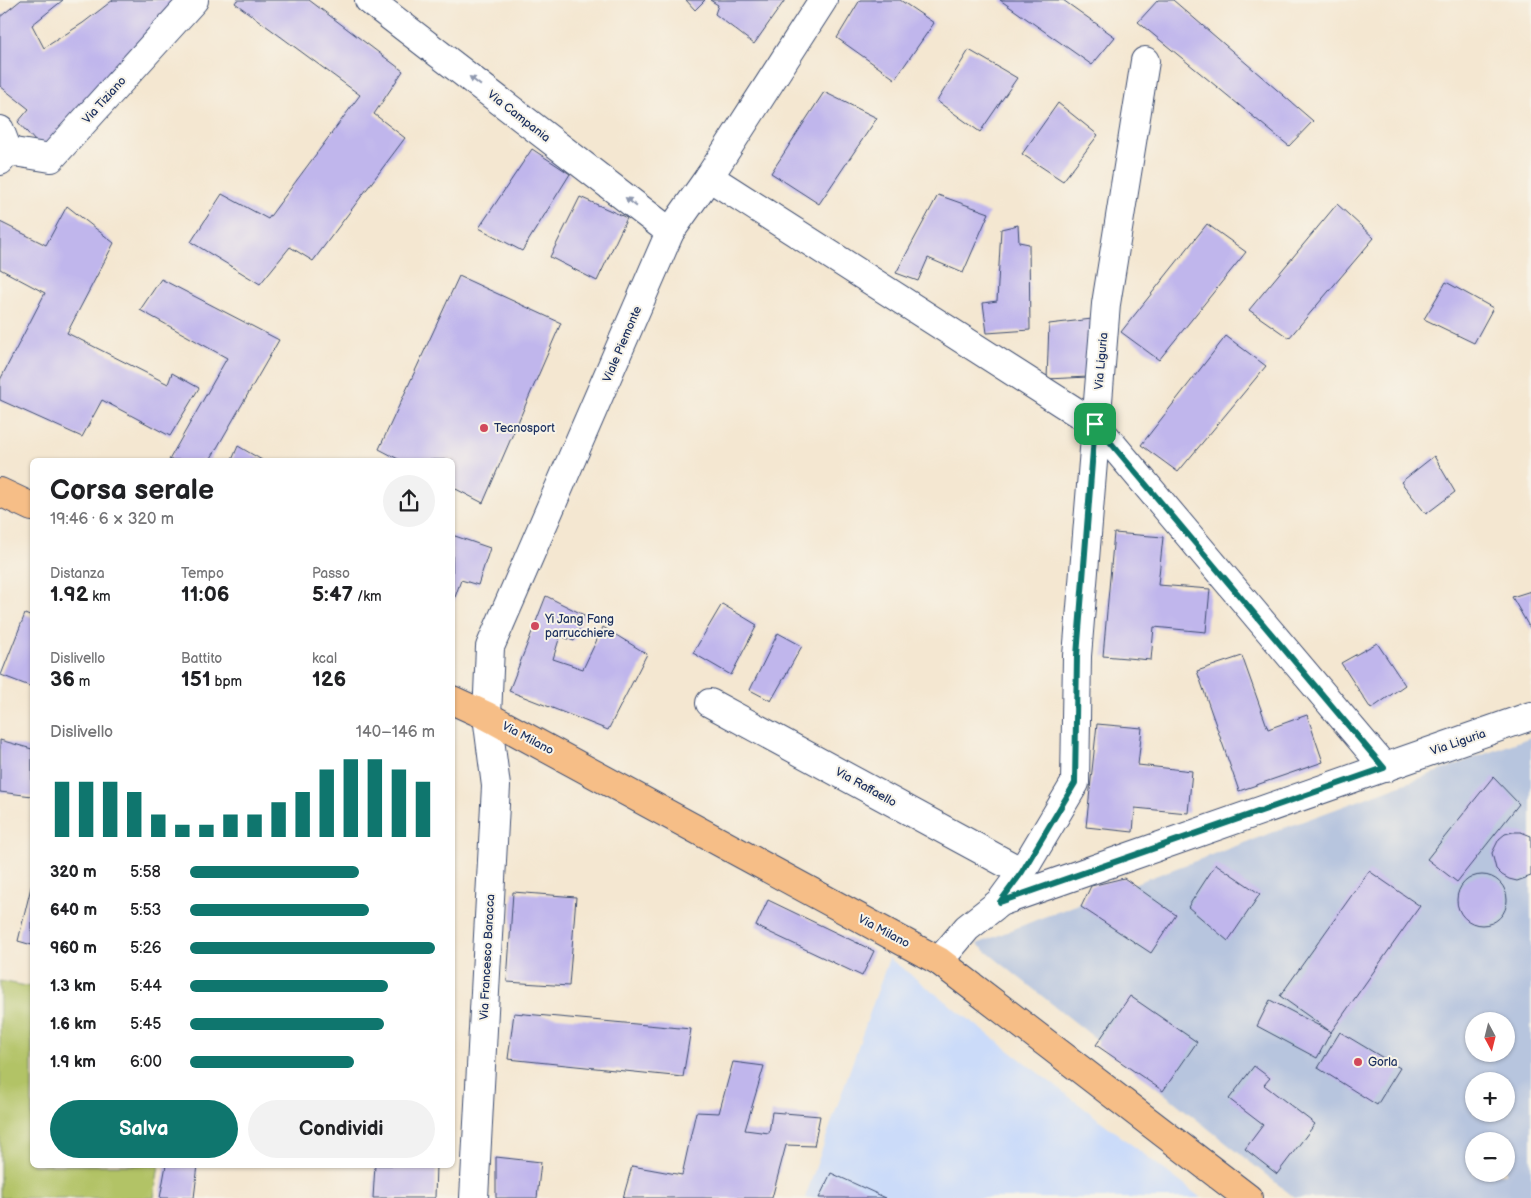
<!DOCTYPE html>
<html lang="it">
<meta charset="utf-8">
<style>
:root{--surface:#fff;--page:#f2f2f2;--text:#202124;--muted:#757577;--accent:#0f766e}
body{margin:0;font-family:"Balsamiq Sans",sans-serif;background:var(--page);color:var(--text);height:100vh;display:flex;flex-direction:column;font-size:19px;white-space:nowrap}
*{box-sizing:border-box;margin:0}
p{font-size:16px;color:var(--muted)}
.icon{flex:none;width:28px;height:28px;fill:none;stroke:currentColor;stroke-width:2;stroke-linecap:round;stroke-linejoin:round}
.map{position:relative;flex:1;overflow:hidden}
.panel{position:absolute;left:30px;top:458px;width:425px;height:710px;display:flex;flex-direction:column;background:var(--surface);border-radius:8px;box-shadow:0 1px 4px #0004}
.panel>*{flex:none}
.needle{width:32px;rotate:173deg}
.fabs{position:absolute;left:1465px;top:1012px;display:grid;gap:10px}
.fabs a{display:grid;place-items:center;width:50px;height:50px;border-radius:50%;background:var(--surface);box-shadow:0 1px 4px #0004;font-size:25px}
.pin{position:absolute;display:grid;place-items:center;width:42px;height:42px;color:#fff;margin:-21px;border-radius:10px;box-shadow:0 2px 8px #0006}
.round{display:grid;place-items:center;flex:none;width:52px;height:52px;border-radius:26px;background:var(--page)}
.summary{display:flex;align-items:center;justify-content:space-between;height:85px;padding:0 20px}
h1{font-size:28px;font-weight:600;line-height:38px}
.stats{display:grid;grid-template-columns:repeat(3,1fr);gap:8px;height:85px;padding:5px 20px}
.stats div{display:grid;align-content:center}
.stats b{font-size:21px;font-weight:600}
.stats small{font-size:14px;font-weight:400}
.stats p{font-size:14px}
.chart{height:140px;padding:10px 20px}
.chart p{display:flex;justify-content:space-between}
.chart svg{width:100%;height:90px;margin-top:5px;stroke:var(--accent);stroke-width:6}
.primary-button{display:flex;gap:10px;margin-top:auto;padding:10px 20px}
.primary-button a{flex:1;height:58px;border-radius:30px;background:var(--accent);color:#fff;font-size:20px;font-weight:600;line-height:58px;text-align:center}
.primary-button a+a{background:var(--page);color:var(--text)}
ul{padding:0 20px;list-style:none;font-size:16px}
li{display:grid;grid-template-columns:80px 60px 1fr;align-items:center;height:38px}
li i{height:12px;border-radius:6px;background:var(--accent)}
.map>svg:first-child{display:block}
.built{fill:#cbdbf9}
.industrial{fill:#b7c5de;fill-rule:evenodd}
.green{fill:#b2c366;stroke:#667962}
.building{fill:#c0b6ec}
.lines{fill:none;stroke-linecap:round;stroke-linejoin:round}
.minor-casing{stroke:#3c4b6f;stroke-width:30}
.major-casing{stroke:#3c4b6f;stroke-width:30}
.minor{stroke:#fff;stroke-width:28}
.major{stroke:#f6be87;stroke-width:28}
.oneway{fill:#8d97ae}
.route-casing{stroke:#fff;stroke-width:10}
.route{stroke:#0f766e;stroke-width:6}
.poi-dot{fill:#d1495b;stroke:#f7f3e8;stroke-width:2}
.labels{text-anchor:middle;stroke-width:4;stroke-linejoin:round;paint-order:stroke}
.street-label{font-size:12px;fill:#1b2f5e;stroke:#f7f3e8}
.poi-label{font-size:12px;fill:#1b2f5e;stroke:#f7f3e8;text-anchor:start}
</style>
<div class="map">
<svg width="1531" height="1198" viewBox="0 0 1531 1198">
<rect width="100%" height="100%" fill="#f7f3e8"/>
<filter id="ink" filterUnits="userSpaceOnUse"><feTurbulence type="fractalNoise" baseFrequency=".02" numOctaves="2"/><feDisplacementMap in="SourceGraphic" scale="10" xChannelSelector="R" yChannelSelector="G"/><feConvolveMatrix kernelMatrix="1 2 1 2 8 2 1 2 1" color-interpolation-filters="sRGB"/></filter>
<filter id="wash" filterUnits="userSpaceOnUse"><feTurbulence type="fractalNoise" baseFrequency=".0096" numOctaves="4" result="noise"/><feDisplacementMap in="SourceGraphic" scale="20" xChannelSelector="R" yChannelSelector="G"/><feGaussianBlur stdDeviation="1.12" result="paint"/><feColorMatrix in="noise" values="0 0 0 0 0 0 0 0 0 0 0 0 0 0 0 0 0 1.4 0 .05"/><feComposite in="paint" operator="in"/></filter>
<g filter="url(#wash)">
<rect width="100%" height="100%" fill="#f4e7d1"/>
<polygon class="built" points="889,958 1201,1198 805,1198"/>
<path class="industrial" d="M1531,737V1198H1295L977,944L1041,918ZM1474,1021H1506V1054H1474ZM1474,1081H1506V1114H1474ZM1474,1141H1506V1174H1474Z"/>
<polygon class="green" points="0,981 32,987 32,1165 159,1165 154,1198 0,1198"/>
<g id="blocks">
<g class="building">
<polygon points="21,0 63,0 32,25 44,48 83,23 113,0 188,0 45,152 18,122 29,109 0,86 0,17"/>
<polygon points="237,0 309,0 403,71 374,114 405,138 313,261 290,247 260,284 191,242 222,194 268,219 360,95 235,3"/>
<polygon points="686,0 705,0 695,10"/>
<polygon points="710,0 785,0 754,44 715,14 718,5"/>
<polygon points="860,0 900,0 934,23 895,79 837,38"/>
<polygon points="1000,0 1063,0 1115,37 1092,65"/>
<polygon points="1158,0 1173,0 1313,121 1289,146 1138,22"/>
<polygon points="969,50 1017,78 980,132 937,101"/>
<polygon points="824,92 877,118 819,204 771,173"/>
<polygon points="1058,103 1098,135 1063,181 1022,154"/>
<polygon points="532,149 570,174 522,251 479,228"/>
<polygon points="938,195 989,213 963,273 928,258 918,281 896,273"/>
<polygon points="580,197 627,218 597,281 550,257"/>
<polygon points="1337,204 1374,238 1289,338 1249,310"/>
<polygon points="67,206 114,243 67,333 168,384 172,373 199,388 170,436 102,400 82,437 0,400 0,380 45,293 0,269 0,222 46,245"/>
<polygon points="1207,224 1246,252 1159,360 1121,332"/>
<polygon points="1018,225 1019,242 1029,244 1030,330 987,333 983,303 997,301 1001,229"/>
<polygon points="459,276 561,323 483,503 452,487 452,460 400,460 379,449"/>
<polygon points="161,279 279,340 210,460 169,460 227,358 140,310"/>
<polygon points="1446,282 1493,308 1474,343 1424,319"/>
<polygon points="1092,319 1088,377 1047,379 1049,324"/>
<polygon points="1226,336 1266,366 1178,472 1141,445"/>
<polygon points="238,446 262,460 232,460"/>
<polygon points="1434,456 1455,492 1426,514 1401,482"/>
<polygon points="1114,533 1163,537 1158,585 1210,589 1206,632 1154,627 1151,660 1103,656"/>
<polygon points="452,535 490,548 478,585 461,580 453,603"/>
<polygon points="1531,591 1531,630 1512,597"/>
<polygon points="546,596 584,615 574,641 560,636 553,659 583,669 603,627 647,654 608,730 509,691"/>
<polygon points="722,604 757,625 731,675 693,653"/>
<polygon points="25,614 32,617 32,687 1,675"/>
<polygon points="778,633 802,646 771,701 750,690"/>
<polygon points="1377,643 1405,685 1371,709 1341,663"/>
<polygon points="1242,656 1268,729 1307,715 1323,762 1239,791 1197,671"/>
<polygon points="1097,724 1142,728 1138,765 1192,771 1188,813 1135,808 1133,832 1086,827"/>
<polygon points="0,740 32,749 32,796 0,792"/>
<polygon points="1493,777 1519,804 1457,882 1427,859"/>
<polygon points="1513,832 1521,832 1531,836 1531,876 1517,881 1509,879 1502,875 1496,869 1492,853 1499,839 1505,834"/>
<polygon points="1216,864 1260,894 1228,941 1188,907"/>
<polygon points="1369,871 1420,906 1331,1032 1317,1058 1257,1026 1270,1000 1331,1032 1280,996"/>
<circle cx="1482" cy="900" r="25"/>
<polygon points="1124,878 1176,915 1151,953 1081,907 1091,886"/>
<polygon points="32,883 32,945 18,941"/>
<polygon points="513,892 576,897 569,986 507,982"/>
<polygon points="768,900 874,951 862,976 756,926"/>
<polygon points="1130,996 1197,1042 1163,1091 1096,1045"/>
<polygon points="514,1013 691,1029 683,1077 508,1059"/>
<polygon points="1340,1032 1400,1068 1377,1105 1318,1068"/>
<polygon points="733,1062 764,1066 745,1130 769,1133 772,1112 820,1116 814,1146 786,1145 772,1198 623,1198 632,1166 682,1175 696,1112 719,1113"/>
<polygon points="1254,1066 1270,1078 1264,1085 1315,1124 1277,1174 1245,1149 1263,1125 1229,1099"/>
<polygon points="496,1157 541,1162 537,1198 496,1198"/>
<polygon points="166,1165 198,1165 194,1198 160,1198"/>
<polygon points="375,1165 436,1165 435,1198 373,1198"/>
<polygon points="831,1173 886,1198 819,1198"/>
</g>
</g>
</g>
<g filter="url(#ink)">
<use href="#blocks" fill-opacity="0" stroke="#3c4b6f" stroke-width="1"/>
<g class="lines">
<g class="minor-casing">
<g id="minor">
<polyline points="369,0 670,232"/>
<polyline points="0,130 8,151"/>
<polyline points="0,161 8,151 51,158 194,0"/>
<polyline points="709,177 1095,424 1385,768"/>
<polyline points="710,703 1022,872"/>
<polyline points="1000,902 1022,872 1075,783 1077,656 1106,304 1145,61"/>
<polyline points="939,961 967,928 1000,902 1531,716"/>
<polyline points="474,1198 496,786 487,716 490,647 670,232 709,177 823,0"/>
</g>
</g>
<g class="major-casing">
<g id="major">
<polyline points="0,492 32,507"/>
<polyline points="452,700 487,716 939,961 1248,1198"/>
</g>
</g>
<use href="#minor" class="minor"/>
<use href="#major" class="major"/>
</g>
<defs><path id="oneway-solid" d="M-6-.8H1V-3.2L6.5 0L1 3.2V.8H-6Z" transform="scale(1.25)"/></defs>
<g class="oneway">
<use href="#oneway-solid" transform="translate(475 81) rotate(-142)"/>
<use href="#oneway-solid" transform="translate(631 202) rotate(-142)"/>
</g>
</g>
<g class="lines" filter="url(#ink)">
<g class="route-casing">
<polygon id="route" points="1095,424 1384,768 1000,902 1022,872 1075,783 1077,656"/>
</g>
<use href="#route" class="route"/>
</g>
<g class="poi-dot">
<circle cx="484" cy="428" r="5"/>
<circle cx="535" cy="626" r="5"/>
<circle cx="1358" cy="1062" r="5"/>
</g>
<g class="labels">
<g class="street-label">
<text transform="translate(104 100) rotate(-48)" y="4">Via Tiziano</text>
<text transform="translate(519 116) rotate(38)" y="4">Via Campania</text>
<text transform="translate(622 344) rotate(-67)" y="4">Viale Piemonte</text>
<text transform="translate(1101 361) rotate(-85)" y="4">Via Liguria</text>
<text transform="translate(528 738) rotate(28)" y="4">Via Milano</text>
<text transform="translate(1458 742) rotate(-19)" y="4">Via Liguria</text>
<text transform="translate(866 787) rotate(29)" y="4">Via Raffaello</text>
<text transform="translate(884 931) rotate(28)" y="4">Via Milano</text>
<text transform="translate(487 957) rotate(-87)" y="4">Via Francesco Baracca</text>
</g>
<g class="poi-label">
<text x="494" y="432">Tecnosport</text>
<text x="545" y="623">Yi Jang Fang<tspan x="545" dy="14">parrucchiere</tspan></text>
<text x="1368" y="1066">Gorla</text>
</g>
</g>
</svg>
<div class="fabs">
<a><svg class="needle" viewBox="-14 -14 28 28"><path d="M0-13l5 13h-10z" fill="#e53935"/><path d="M0 13l5-13h-10z" fill="#757577"/></svg></a>
<a>+</a>
<a>−</a>
</div>
<div class="pin" style="left:1095px;top:424px;background:#1e9e55"><svg class="icon" aria-label="arrive" viewBox="0 0 24 24"><path d="M6 21V4h12l-3 4 3 4H6"/></svg></div>
<section class="panel">
<div class="summary"><div><h1>Corsa serale</h1><p>19:46 · 6 × 320 m</p></div><a class="round"><svg class="icon" aria-label="share" viewBox="0 0 24 24"><path d="M12 15V3M7 8l5-5 5 5M5 13v7h14v-7"/></svg></a></div>
<div class="stats">
<div><p>Distanza</p><b>1.92<small> km</small></b></div>
<div><p>Tempo</p><b>11:06</b></div>
<div><p>Passo</p><b>5:47<small> /km</small></b></div>
</div>
<div class="stats">
<div><p>Dislivello</p><b>36<small> m</small></b></div>
<div><p>Battito</p><b>151<small> bpm</small></b></div>
<div><p>kcal</p><b>126</b></div>
</div>
<div class="chart"><p><span>Dislivello</span>140–146 m</p>
<svg viewBox="0 0 160 44" preserveAspectRatio="none"><path d="M5 44V17M15 44V17M25 44V17M35 44V22M45 44V33M55 44V38M65 44V38M75 44V33M85 44V33M95 44V27M105 44V22M115 44V11M125 44V6M135 44V6M145 44V11M155 44V17"/></svg>
</div>
<ul>
<li><b>320 m</b>5:58<i style="width:69%"></i></li>
<li><b>640 m</b>5:53<i style="width:73%"></i></li>
<li><b>960 m</b>5:26<i style="width:100%"></i></li>
<li><b>1.3 km</b>5:44<i style="width:81%"></i></li>
<li><b>1.6 km</b>5:45<i style="width:79%"></i></li>
<li><b>1.9 km</b>6:00<i style="width:67%"></i></li>
</ul>
<div class="primary-button"><a>Salva</a><a>Condividi</a></div>
</section>
</div>
